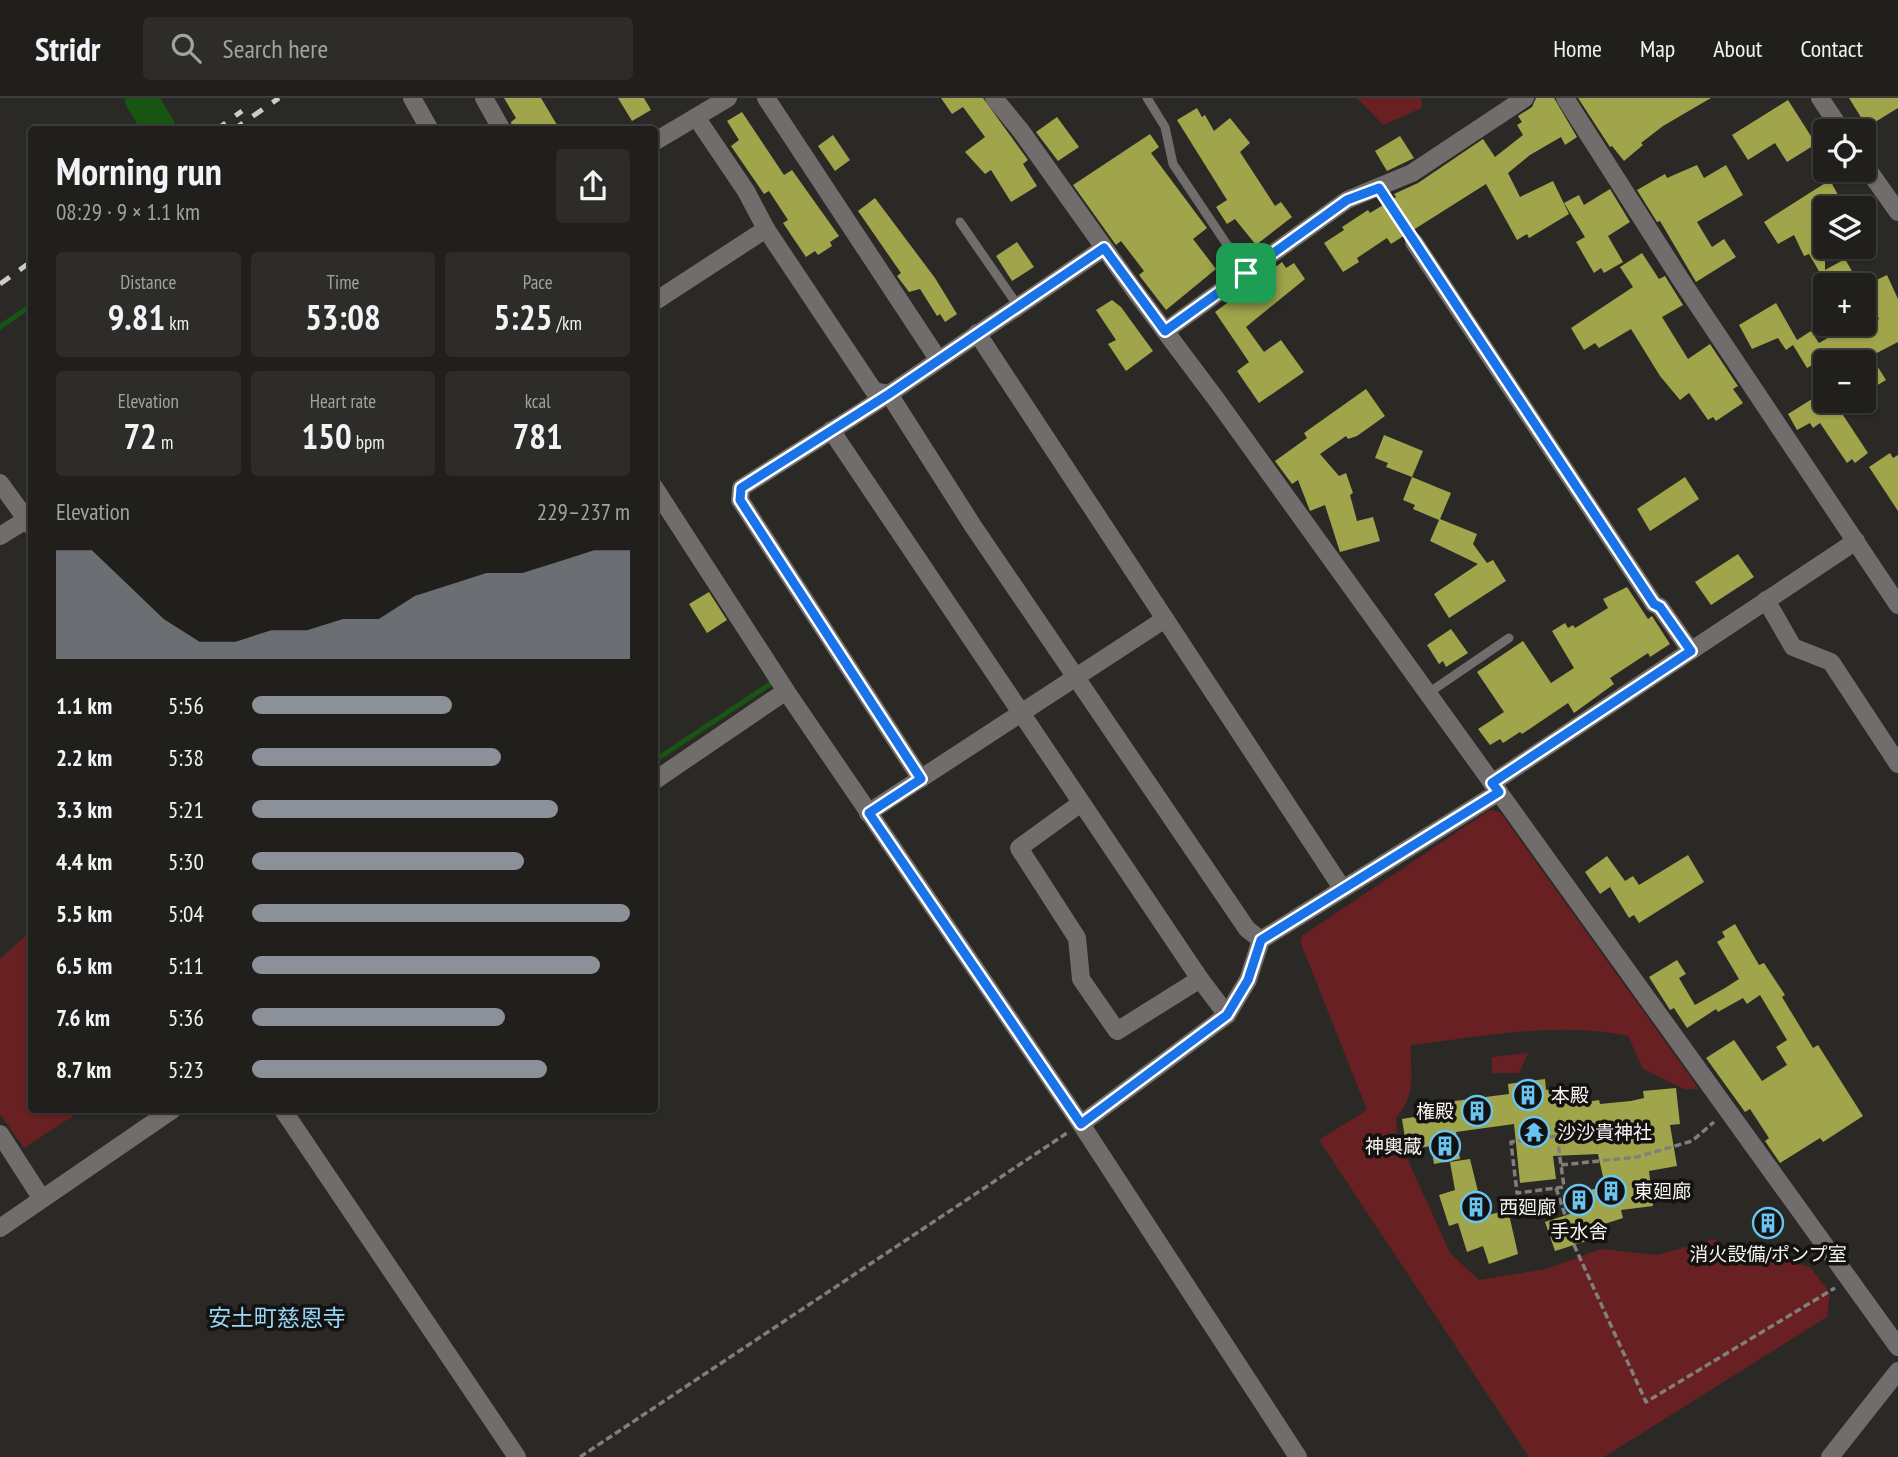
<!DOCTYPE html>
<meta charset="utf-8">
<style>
:root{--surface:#201f1c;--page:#2d2c29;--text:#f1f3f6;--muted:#a2a2a3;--line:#3d3d3b;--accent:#8c9099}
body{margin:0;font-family:"PT Sans Narrow","Noto Sans JP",sans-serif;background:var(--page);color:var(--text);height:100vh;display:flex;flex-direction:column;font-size:26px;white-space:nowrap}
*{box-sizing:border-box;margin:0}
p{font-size:23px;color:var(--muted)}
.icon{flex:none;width:38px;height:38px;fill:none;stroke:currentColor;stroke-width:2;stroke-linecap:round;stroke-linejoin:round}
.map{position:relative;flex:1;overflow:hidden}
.side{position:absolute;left:28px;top:28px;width:630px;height:987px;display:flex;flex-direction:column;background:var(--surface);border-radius:7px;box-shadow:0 2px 5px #0004,0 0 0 2px var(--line)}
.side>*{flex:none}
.buttons{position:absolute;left:1813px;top:21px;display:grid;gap:14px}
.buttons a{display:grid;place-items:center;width:63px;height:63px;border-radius:7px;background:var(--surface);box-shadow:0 2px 5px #0004,0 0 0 2px var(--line);font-size:35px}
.pin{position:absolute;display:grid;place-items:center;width:60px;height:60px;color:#fff;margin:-30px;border-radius:14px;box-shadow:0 4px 10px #0006}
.round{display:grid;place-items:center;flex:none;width:74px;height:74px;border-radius:7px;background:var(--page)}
.summary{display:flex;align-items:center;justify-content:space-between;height:119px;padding:0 28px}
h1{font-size:38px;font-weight:600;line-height:52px}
.metrics{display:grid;grid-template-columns:repeat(3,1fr);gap:10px;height:119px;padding:7px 28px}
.metrics div{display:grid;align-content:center;border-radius:7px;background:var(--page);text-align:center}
.metrics b{font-size:35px;font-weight:600}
.metrics small{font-size:19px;font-weight:400}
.metrics p{font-size:19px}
.chart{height:196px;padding:14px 28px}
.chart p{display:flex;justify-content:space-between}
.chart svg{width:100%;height:126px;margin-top:7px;fill:var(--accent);opacity:.7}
ul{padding:0 28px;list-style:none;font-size:23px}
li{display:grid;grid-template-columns:112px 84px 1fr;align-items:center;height:52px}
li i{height:18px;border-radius:9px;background:var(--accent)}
header{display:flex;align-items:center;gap:42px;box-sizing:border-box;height:98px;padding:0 35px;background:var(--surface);border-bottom:2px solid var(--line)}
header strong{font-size:33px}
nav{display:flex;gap:38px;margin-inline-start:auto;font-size:24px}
.search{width:490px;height:63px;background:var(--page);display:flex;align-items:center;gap:18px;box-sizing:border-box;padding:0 24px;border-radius:7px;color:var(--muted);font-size:26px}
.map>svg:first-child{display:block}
.green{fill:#682022}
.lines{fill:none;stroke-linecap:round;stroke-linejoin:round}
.stream{stroke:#185513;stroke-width:5}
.river{stroke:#185513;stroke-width:33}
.building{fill:#a0a54b}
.path{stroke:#807f7b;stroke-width:3.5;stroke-dasharray:7 3.5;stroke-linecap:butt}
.lane{stroke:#706d6c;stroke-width:9}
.street{stroke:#706d6c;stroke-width:18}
.rail{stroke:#cccbc8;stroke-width:5;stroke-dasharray:12 12;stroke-linecap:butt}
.route-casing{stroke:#fff;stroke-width:14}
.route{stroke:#1a73e8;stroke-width:9}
.labels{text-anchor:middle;stroke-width:7;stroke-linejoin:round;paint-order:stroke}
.poi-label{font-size:19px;fill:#f5f4f1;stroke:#131210;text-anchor:start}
.quarter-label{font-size:23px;fill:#97d7f8;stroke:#131210}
</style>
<header>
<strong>Stridr</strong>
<div class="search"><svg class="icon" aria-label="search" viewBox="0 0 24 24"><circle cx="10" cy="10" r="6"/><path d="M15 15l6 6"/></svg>Search here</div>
<nav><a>Home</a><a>Map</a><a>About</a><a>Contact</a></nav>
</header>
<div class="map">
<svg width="1898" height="1359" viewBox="0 0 1898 1359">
<rect width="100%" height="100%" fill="#2b2925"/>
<g class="green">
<polygon points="1357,0 1421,0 1422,10 1383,27"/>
<path d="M1490,712L1500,714L1699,991H1684L1643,971L1628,938C1558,923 1481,939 1411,947C1410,978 1417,995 1396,1020L1397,1038L1450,1155L1479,1182L1546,1171L1601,1151L1657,1157L1714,1141L1749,1164L1767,1158L1810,1169L1830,1195L1827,1219L1604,1359H1529L1319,1042L1367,1012L1300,843L1303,837Z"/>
<polygon points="31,833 32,1012 82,1012 24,1050 0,1016 0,861"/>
<polygon points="1528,955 1519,975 1492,975 1492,959"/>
</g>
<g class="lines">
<g class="stream">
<polyline points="0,229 32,207"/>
<polyline points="654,663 770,586"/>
</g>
<polyline class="river" points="141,0 160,32"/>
</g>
<g class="building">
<polygon points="504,0 541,0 560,32 513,32 511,24 516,20"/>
<polygon points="618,0 644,0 651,12 632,23"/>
<polygon points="941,0 983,0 1028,62 1023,66 1037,88 1011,104 991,72 985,76 965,54 985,39 963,9 952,16"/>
<polygon points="1536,0 1554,0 1577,39 1565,47 1561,39 1530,57 1508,75 1520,99 1553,83 1569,116 1529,140 1527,136 1517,142 1486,86 1391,146 1387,140 1357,160 1359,164 1343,174 1324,145 1344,132 1342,129 1368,112 1370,115 1396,99 1394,96 1418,85 1483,41 1495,59 1523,37 1517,27 1522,24 1518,18 1532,9"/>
<polygon points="1578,0 1711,0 1663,28 1641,45 1643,47 1624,63 1612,48 1610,49"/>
<polygon points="1849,0 1898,0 1898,10 1867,29"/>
<polygon points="1788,2 1816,46 1787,64 1775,45 1748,62 1732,37"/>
<polygon points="1197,10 1202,19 1205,17 1214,33 1230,20 1250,45 1240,54 1275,108 1281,104 1292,119 1256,147 1235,121 1227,126 1216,109 1227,102 1177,22"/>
<polygon points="742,14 784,77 792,72 839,138 830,144 832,148 818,157 815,153 806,159 783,125 788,122 769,93 764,96 731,48 739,42 727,23"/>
<polygon points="1057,19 1079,49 1058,63 1036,34"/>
<polygon points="1150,36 1159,49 1151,55 1207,130 1193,141 1216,171 1166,212 1139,177 1144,173 1121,143 1116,147 1073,87"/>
<polygon points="833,37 850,62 835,73 818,48"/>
<polygon points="1400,38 1414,60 1387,73 1375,53"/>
<polygon points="1697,67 1704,80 1726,67 1743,97 1697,124 1712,149 1724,141 1736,159 1696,184 1660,123 1657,124 1637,92 1665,76 1667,80"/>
<polygon points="1830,82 1845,110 1825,110 1825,172 1845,161 1860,187 1827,187 1809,156 1804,158 1794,137 1778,146 1764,124"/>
<polygon points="1610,91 1630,124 1608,138 1623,164 1604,175 1601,170 1594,175 1576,144 1585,139 1564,105 1579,97 1584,107"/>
<polygon points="875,100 935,180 957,216 945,224 940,216 937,218 920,191 909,194 897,178 901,175 858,113"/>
<polygon points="1017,144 1034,169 1012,183 996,158"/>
<polygon points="1642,155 1659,181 1665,178 1683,207 1662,219 1688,261 1710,246 1738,288 1733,291 1743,305 1716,323 1713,319 1708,322 1689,295 1680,302 1660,278 1631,231 1599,250 1595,245 1584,252 1571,230 1633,189 1620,169"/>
<polygon points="1282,164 1286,170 1294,165 1305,181 1246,229 1264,254 1281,242 1304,274 1259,305 1237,273 1249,264 1215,214"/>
<polygon points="1887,177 1898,201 1898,244 1871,258 1886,282 1864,295 1864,264 1835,264 1830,257 1807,270 1793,247 1786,252 1778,240 1752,251 1739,227 1776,205 1797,242 1811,233 1819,245 1850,227 1854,234 1879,221 1864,188"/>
<polygon points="1112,202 1121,209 1153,253 1126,273 1108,246 1116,242 1096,212"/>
<polygon points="1366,291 1385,318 1357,338 1348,341 1346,338 1320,356 1339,378 1346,375 1353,395 1350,397 1357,423 1373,419 1380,443 1340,454 1325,407 1310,413 1298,382 1292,386 1275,363 1307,340 1304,335"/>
<polygon points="1825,293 1825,303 1838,303 1844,312 1841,314 1868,355 1855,365 1852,361 1847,365 1820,325 1813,330 1810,325 1797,332 1788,316"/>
<polygon points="1384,337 1423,353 1412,379 1386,369 1388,365 1375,360"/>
<polygon points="1890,355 1893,360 1898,357 1898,413 1869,369"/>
<polygon points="1412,379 1451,395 1440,421 1477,436 1473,446 1487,465 1493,462 1506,483 1449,520 1434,496 1478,466 1430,443 1439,422 1413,411 1415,407 1403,402"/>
<polygon points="1685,379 1699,401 1650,433 1637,411"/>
<polygon points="1738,456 1754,479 1711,507 1695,484"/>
<polygon points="1627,489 1648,521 1652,518 1670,546 1650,559 1648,555 1610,580 1614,586 1574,615 1568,605 1522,636 1520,634 1503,645 1500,641 1490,647 1478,631 1504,614 1477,574 1523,543 1551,585 1574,570 1552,533 1565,525 1568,530 1573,527 1575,530 1608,510 1603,501"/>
<polygon points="709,494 727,522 707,535 689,506"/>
<polygon points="1451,531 1468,555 1446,569 1443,563 1439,566 1427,547"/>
<polygon points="1688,757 1704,784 1639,825 1634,817 1629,820 1610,789 1600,796 1585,774 1607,758 1625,783 1633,778 1639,787"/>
<polygon points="1735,826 1759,867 1764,865 1785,897 1782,899 1813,950 1818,947 1863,1018 1823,1044 1820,1040 1780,1065 1765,1043 1769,1040 1750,1011 1745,1014 1706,960 1734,942 1762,983 1787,967 1776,949 1787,942 1760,897 1747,906 1743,900 1718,914 1716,911 1687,930 1674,910 1670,912 1649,879 1677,862 1686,876 1679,880 1695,907 1725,890 1739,881 1717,844 1725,839 1722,834"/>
<polygon points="1545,981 1546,992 1584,988 1586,1004 1599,1002 1600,1006 1631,1003 1644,1000 1643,993 1676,990 1680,1026 1670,1027 1677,1068 1649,1073 1653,1108 1621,1112 1623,1120 1589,1131 1593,1141 1555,1153 1545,1124 1576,1114 1572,1097 1605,1088 1598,1056 1553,1058 1556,1081 1520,1085 1514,1026 1456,1034 1460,1061 1434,1066 1431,1048 1407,1052 1402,1021 1432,1016 1431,1006 1509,996 1508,986"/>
<polygon points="1470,1061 1484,1118 1508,1112 1518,1156 1489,1166 1483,1148 1467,1154 1458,1125 1449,1128 1439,1097 1455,1092 1450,1064"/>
</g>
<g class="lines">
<g class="path">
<polyline points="1387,102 1406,131"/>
<polygon points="1557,1038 1564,1089 1517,1095 1511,1044"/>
<polyline points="1561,1067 1637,1059 1692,1043 1714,1024"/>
<polyline points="1556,1090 1565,1117"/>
<polyline points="1574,1147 1646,1304 1835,1190"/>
<polyline points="580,1359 1067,1035"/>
</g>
<g class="lane">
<polyline points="1147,0 1165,29 1173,66 1246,175"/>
<polyline points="960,124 1018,208"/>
<polyline points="1427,596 1509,540"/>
</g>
<g class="street">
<polyline points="412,0 430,32"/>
<polyline points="484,0 502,32"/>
<polyline points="766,0 938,261"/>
<polyline points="994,0 1021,33 1135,193 1216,301 1898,1249"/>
<polyline points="1565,0 1681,182 1898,507"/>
<polyline points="1820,0 1842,33"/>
<polyline points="696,19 746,93 766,131 874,293 889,296 973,428 1247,831 1261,842"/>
<polyline points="654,44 728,0"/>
<polyline points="1864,66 1898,114"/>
<polyline points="1414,144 1654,506 1660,509 1691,553"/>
<polyline points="654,204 766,131"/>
<polyline points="1165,233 1347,102 1412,75 1525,0"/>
<polyline points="977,235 1342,790"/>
<polyline points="831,332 1200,881 1227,917"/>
<polyline points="0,385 32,429"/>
<polyline points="654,389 786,593 1081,1026 1298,1359"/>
<polyline points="0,438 32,418"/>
<polyline points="1766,502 1793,549 1831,564 1898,666"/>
<polyline points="921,681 740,402 741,390 889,296 1104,150"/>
<polyline points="654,683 786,593"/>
<polyline points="1492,685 1856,443"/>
<polyline points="1081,705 1019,750 1077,840 1081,881 1117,933 1200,881"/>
<polyline points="868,715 1165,521"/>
<polyline points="283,1012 517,1359"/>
<polyline points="1081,1026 1227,917 1248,882 1261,842 1499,694"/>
<polyline points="0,1036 42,1101"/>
<polyline points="0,1130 172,1012"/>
<polyline points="1830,1359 1898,1273"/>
</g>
<g class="rail">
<polyline points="216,32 242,13"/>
<polyline points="233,32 279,0"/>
<polyline points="0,186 32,163"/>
</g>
</g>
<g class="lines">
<g class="route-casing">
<polygon id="route" points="1379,90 1654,506 1660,509 1691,553 1492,685 1499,694 1261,842 1248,882 1227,917 1081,1026 869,715 921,681 740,402 741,390 889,296 1104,150 1165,233 1347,102"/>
</g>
<use href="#route" class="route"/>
</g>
<defs>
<g id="building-ring" transform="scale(1.575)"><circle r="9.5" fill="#131210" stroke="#68c4f0" stroke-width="1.5"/><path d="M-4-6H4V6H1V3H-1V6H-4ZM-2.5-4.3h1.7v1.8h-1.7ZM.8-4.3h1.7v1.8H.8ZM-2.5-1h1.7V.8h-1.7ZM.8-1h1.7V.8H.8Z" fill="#68c4f0"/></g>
<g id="temple-ring" transform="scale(1.575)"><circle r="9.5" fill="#131210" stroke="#68c4f0" stroke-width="1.5"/><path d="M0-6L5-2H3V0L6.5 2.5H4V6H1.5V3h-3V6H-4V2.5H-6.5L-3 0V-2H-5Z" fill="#68c4f0"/></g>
</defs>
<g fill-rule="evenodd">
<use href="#building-ring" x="1528" y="997"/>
<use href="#building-ring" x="1477" y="1013"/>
<use href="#temple-ring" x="1534" y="1034"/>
<use href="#building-ring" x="1445" y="1048"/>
<use href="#building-ring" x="1611" y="1093"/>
<use href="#building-ring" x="1579" y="1102"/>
<use href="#building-ring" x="1476" y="1109"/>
<use href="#building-ring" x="1768" y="1125"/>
</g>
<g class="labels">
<g class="poi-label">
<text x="1551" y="1004">本殿</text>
<text x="1454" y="1020" text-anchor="end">権殿</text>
<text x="1557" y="1041">沙沙貴神社</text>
<text x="1422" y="1055" text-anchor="end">神輿蔵</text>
<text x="1634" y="1100">東廻廊</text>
<text x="1499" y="1116">西廻廊</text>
<text x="1579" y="1140" text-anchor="middle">手水舎</text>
<text x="1768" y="1163" text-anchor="middle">消火設備/ポンプ室</text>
</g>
<g class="quarter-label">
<text x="277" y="1228">安土町慈恩寺</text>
</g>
</g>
</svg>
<div class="buttons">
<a><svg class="icon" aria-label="locate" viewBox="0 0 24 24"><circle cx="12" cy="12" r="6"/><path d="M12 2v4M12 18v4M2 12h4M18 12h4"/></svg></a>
<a><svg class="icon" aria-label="layers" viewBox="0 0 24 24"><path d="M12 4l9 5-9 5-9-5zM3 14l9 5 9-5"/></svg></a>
<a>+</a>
<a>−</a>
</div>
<div class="pin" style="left:1246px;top:175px;background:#1e9e55"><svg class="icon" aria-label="arrive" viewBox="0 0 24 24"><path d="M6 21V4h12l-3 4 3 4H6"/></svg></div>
<section class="side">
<div class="summary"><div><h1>Morning run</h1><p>08:29 · 9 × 1.1 km</p></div><a class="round"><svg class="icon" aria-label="share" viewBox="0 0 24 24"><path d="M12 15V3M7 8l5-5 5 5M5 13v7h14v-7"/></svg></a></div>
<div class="metrics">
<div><p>Distance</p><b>9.81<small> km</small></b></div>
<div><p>Time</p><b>53:08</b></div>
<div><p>Pace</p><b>5:25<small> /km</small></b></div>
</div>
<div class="metrics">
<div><p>Elevation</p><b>72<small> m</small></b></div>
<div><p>Heart rate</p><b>150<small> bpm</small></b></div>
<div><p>kcal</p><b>781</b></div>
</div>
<div class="chart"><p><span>Elevation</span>229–237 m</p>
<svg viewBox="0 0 160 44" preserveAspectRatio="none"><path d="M0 44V6L10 6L20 18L30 30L40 38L50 38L60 34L70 34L80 30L90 30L100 22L110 18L120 14L130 14L140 10L150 6L160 6V44z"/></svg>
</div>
<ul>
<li><b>1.1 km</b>5:56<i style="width:53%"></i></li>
<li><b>2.2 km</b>5:38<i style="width:66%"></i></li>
<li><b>3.3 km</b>5:21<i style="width:81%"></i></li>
<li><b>4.4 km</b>5:30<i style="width:72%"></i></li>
<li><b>5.5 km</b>5:04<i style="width:100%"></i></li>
<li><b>6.5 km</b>5:11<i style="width:92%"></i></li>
<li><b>7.6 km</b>5:36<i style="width:67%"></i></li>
<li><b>8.7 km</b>5:23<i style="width:78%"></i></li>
</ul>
</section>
</div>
